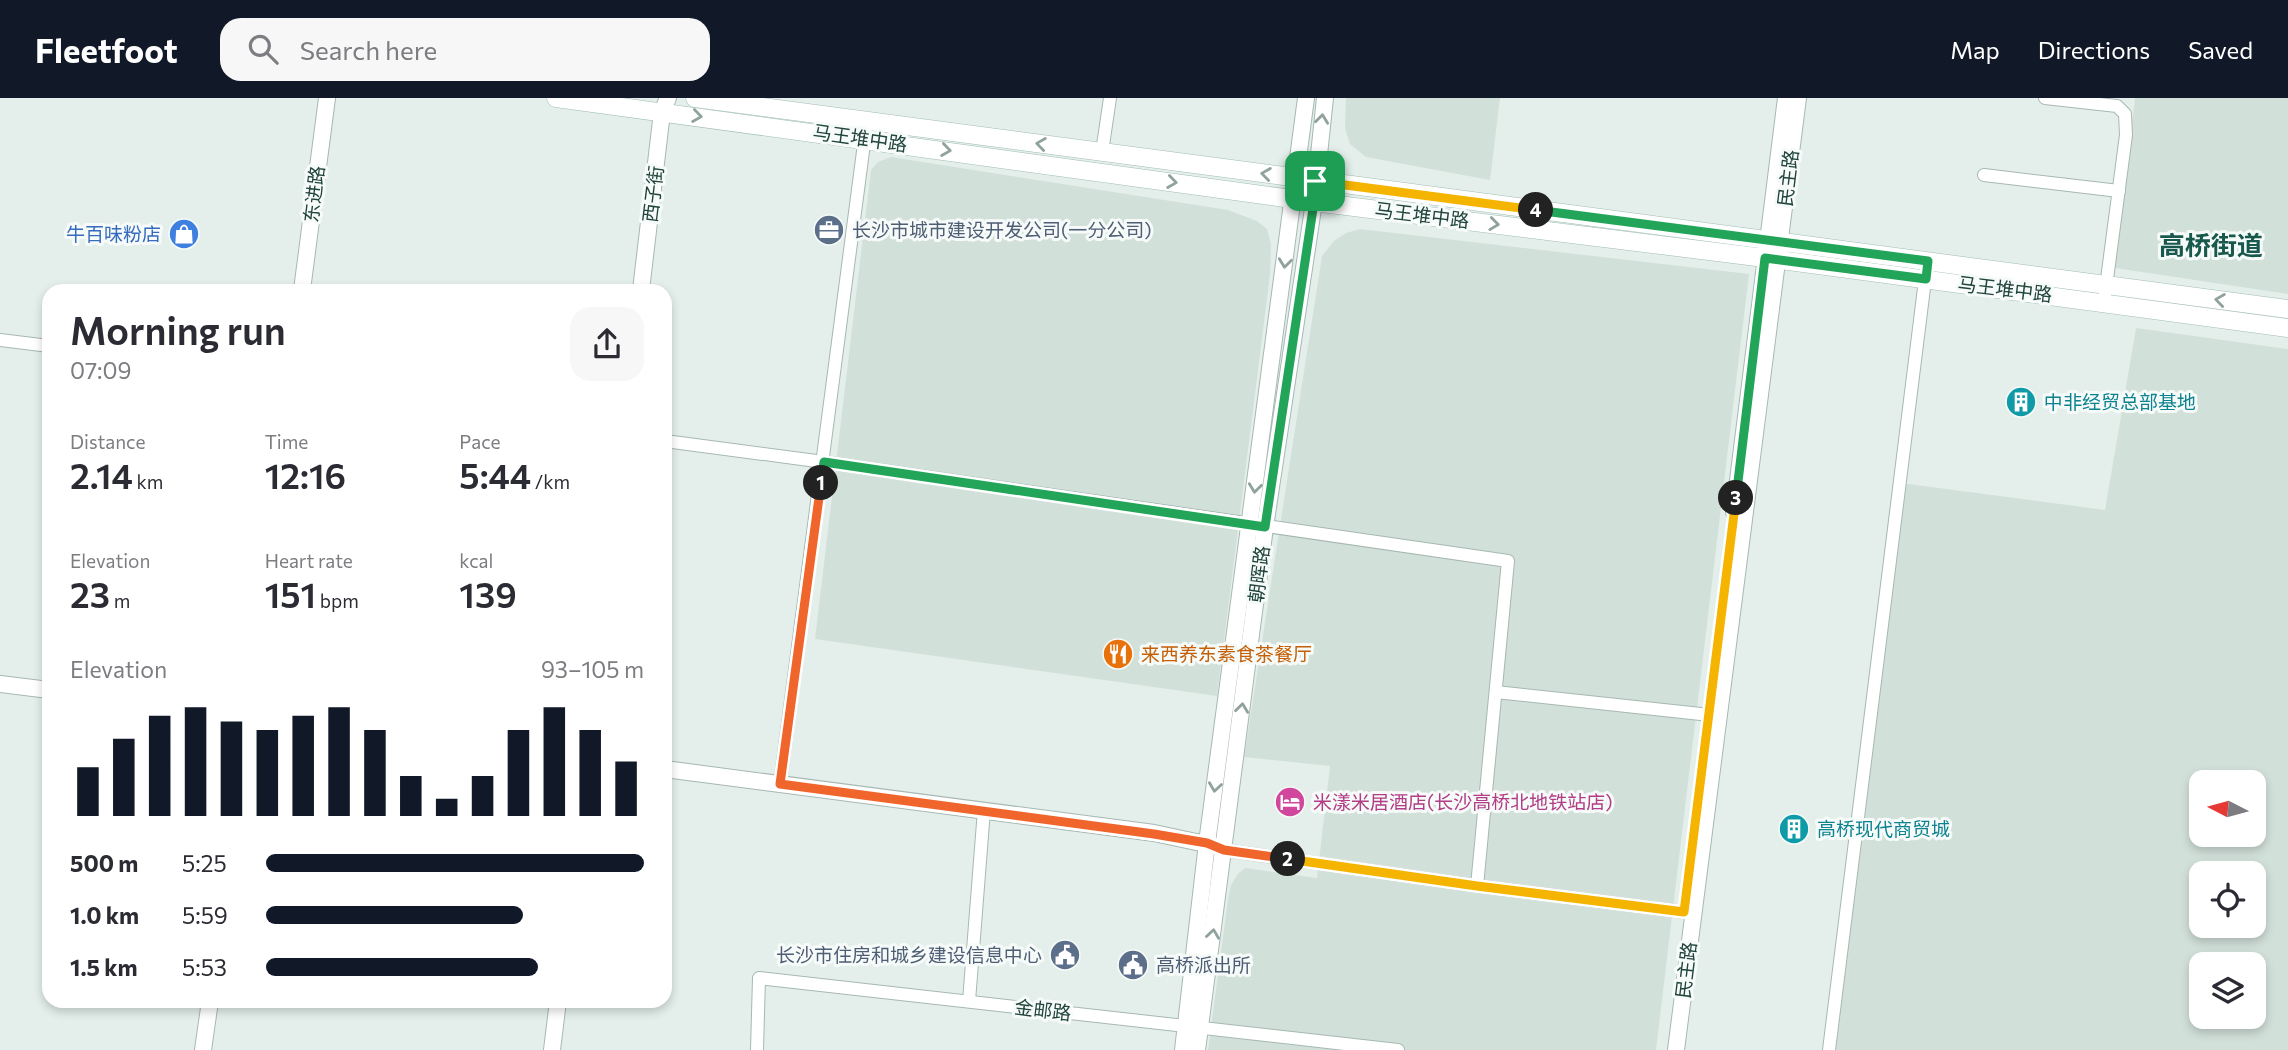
<!DOCTYPE html>
<meta charset="utf-8">
<style>
:root{--surface:#fff;--page:#f7f7f7;--text:#2b2b33;--muted:#7c7c81;--accent:#111827}
body{margin:0;font-family:Commissioner,"Noto Sans SC",sans-serif;background:var(--page);color:var(--text);height:100vh;display:flex;flex-direction:column;font-size:26px;white-space:nowrap}
*{box-sizing:border-box;margin:0}
p{font-size:23px;color:var(--muted)}
.icon{flex:none;width:38px;height:38px;fill:none;stroke:currentColor;stroke-width:2;stroke-linecap:round;stroke-linejoin:round}
.map{position:relative;flex:1;overflow:hidden}
.drawer{position:absolute;left:42px;top:186px;width:630px;height:724px;display:flex;flex-direction:column;background:var(--surface);border-radius:21px;box-shadow:0 4px 10px #0003}
.drawer>*{flex:none}
.needle{width:46px;rotate:276deg}
.tools{position:absolute;left:2189px;top:672px;display:grid;gap:14px}
.tools a{display:grid;place-items:center;width:77px;height:77px;border-radius:14px;background:var(--surface);box-shadow:0 4px 10px #0003;font-size:35px}
.pin{position:absolute;display:grid;place-items:center;width:60px;height:60px;color:#fff;margin:-30px;border-radius:14px;box-shadow:0 4px 10px #0006}
.km{position:absolute;width:35px;height:35px;margin:-18px;border-radius:50%;background:#222;color:#fff;font-size:19px;line-height:35px;text-align:center}
.round{display:grid;place-items:center;flex:none;width:74px;height:74px;border-radius:21px;background:var(--page)}
.head{display:flex;align-items:center;justify-content:space-between;height:119px;padding:0 28px}
h1{font-size:38px;font-weight:600;line-height:52px}
.stats{display:grid;grid-template-columns:repeat(3,1fr);gap:10px;height:119px;padding:7px 28px}
.stats div{display:grid;align-content:center}
.stats b{font-size:35px;font-weight:600}
.stats small{font-size:19px;font-weight:400}
.stats p{font-size:19px}
.chart{height:196px;padding:14px 28px}
.chart p{display:flex;justify-content:space-between}
.chart svg{width:100%;height:126px;margin-top:7px;stroke:var(--accent);stroke-width:6}
ul{padding:0 28px;list-style:none;font-size:23px}
li{display:grid;grid-template-columns:112px 84px 1fr;align-items:center;height:52px}
li i{height:18px;border-radius:9px;background:var(--accent)}
header{display:flex;align-items:center;gap:42px;box-sizing:border-box;height:98px;padding:0 35px;background:var(--accent);color:#fff}
header strong{font-size:33px}
nav{display:flex;gap:38px;margin-inline-start:auto;font-size:24px}
.search{width:490px;height:63px;background:var(--page);display:flex;align-items:center;gap:18px;box-sizing:border-box;padding:0 24px;border-radius:21px;color:var(--muted);font-size:26px}
.map>svg:first-child{display:block}
.built{fill:#d2e0da;fill-rule:evenodd}
.lines{fill:none;stroke-linecap:round;stroke-linejoin:round}
.minor-casing{stroke:#a6b8b3;stroke-width:14}
.tertiary-casing{stroke:#a6b8b3;stroke-width:18}
.secondary-casing{stroke:#a1bdb4;stroke-width:19}
.minor{stroke:#fff;stroke-width:12}
.tertiary{stroke:#fff;stroke-width:16}
.secondary{stroke:#fff;stroke-width:18}
.oneway{stroke:#90a29e}
.split-1-casing{stroke:#fff;stroke-width:14}
.split-2-casing{stroke:#fff;stroke-width:14}
.split-3-casing{stroke:#fff;stroke-width:14}
.split-4-casing{stroke:#fff;stroke-width:14}
.split-5-casing{stroke:#fff;stroke-width:14}
.split-1{stroke:#22a559;stroke-width:9}
.split-2{stroke:#f0652b;stroke-width:9}
.split-3{stroke:#f5b400;stroke-width:9}
.split-4{stroke:#22a559;stroke-width:9}
.split-5{stroke:#f5b400;stroke-width:9}
.labels{text-anchor:middle;stroke-width:6;stroke-linejoin:round;paint-order:stroke}
.street-label{font-size:19px;fill:#21443c;stroke:#f6fbf9}
.service-label{font-size:19px;fill:#4e5e75;stroke:#f6fbf9;text-anchor:start}
.shop-label{font-size:19px;fill:#366cbe;stroke:#f6fbf9;text-anchor:end}
.culture-label{font-size:19px;fill:#0d838f;stroke:#f6fbf9;text-anchor:start}
.food-label{font-size:19px;fill:#c56008;stroke:#f6fbf9;text-anchor:start}
.hotel-label{font-size:19px;fill:#b23c85;stroke:#f6fbf9;text-anchor:start}
.district-label{font-size:26px;font-weight:bold;fill:#19594d;stroke:#f6fbf9}
</style>
<header>
<strong>Fleetfoot</strong>
<div class="search"><svg class="icon" aria-label="search" viewBox="0 0 24 24"><circle cx="10" cy="10" r="6"/><path d="M15 15l6 6"/></svg>Search here</div>
<nav><a>Map</a><a>Directions</a><a>Saved</a></nav>
</header>
<div class="map">
<svg width="2288" height="952" viewBox="0 0 2288 952">
<rect width="100%" height="100%" fill="#e4efeb"/>
<g class="built">
<polygon points="1346,0 1500,0 1490,82 1366,59 1350,46 1347,37 1345,29"/>
<polygon points="2135,0 2288,0 2288,196 2115,170"/>
<polygon points="891,59 1228,112 1257,123 1267,131 1271,146 1270,177 1217,598 815,541 871,72 878,64"/>
<polygon points="1360,131 1749,176 1656,952 1208,952 1228,801 1231,787 1238,776 1245,770 1317,780 1330,668 1244,659 1322,158 1334,143 1346,135"/>
<path d="M2136,230L2288,251V952H1823L1893,384L2105,412ZM2202,684H2254V737H2202ZM2202,775H2254V828H2202ZM2202,866H2254V919H2202Z"/>
</g>
<g class="lines">
<g class="minor-casing">
<g id="minor">
<polyline points="2045,0 2117,8 2125,16 2126,37 2104,204"/>
<polyline points="1102,54 1110,0"/>
<polyline points="1984,77 2119,93"/>
<polyline points="0,242 49,248"/>
<polyline points="665,343 824,364 1508,463 1477,788"/>
<polyline points="1496,594 1710,617"/>
<polyline points="780,686 867,23"/>
<polyline points="1224,752 1477,788 1684,814"/>
<polyline points="969,903 984,712"/>
<polyline points="757,952 759,880 1398,952"/>
<polyline points="1829,952 1926,174"/>
</g>
</g>
<g class="tertiary-casing">
<g id="tertiary">
<polyline points="302,192 327,0"/>
<polyline points="641,192 662,14 668,0"/>
<polyline points="1734,414 1786,0"/>
<polyline points="0,586 49,592"/>
<polyline points="665,671 1154,735 1215,748"/>
<polyline points="203,952 210,903"/>
<polyline points="552,952 558,903"/>
<polyline points="1183,952 1207,745 1306,0"/>
<polyline points="1197,952 1265,429 1314,104 1325,0"/>
<polyline points="1676,952 1798,0"/>
</g>
</g>
<g class="secondary-casing">
<g id="secondary">
<polyline points="556,0 1314,104 1765,160 2288,230"/>
<polyline points="695,0 2288,211"/>
</g>
</g>
<use href="#minor" class="minor"/>
<use href="#tertiary" class="tertiary"/>
<use href="#secondary" class="secondary"/>
</g>
<defs><path id="oneway-chevron" d="M-2-3.5L2.5 0L-2 3.5" fill="none" stroke-width="1.6" stroke-linecap="round" stroke-linejoin="round" transform="scale(1.75)"/></defs>
<g class="oneway">
<use href="#oneway-chevron" transform="translate(697 18) rotate(8)"/>
<use href="#oneway-chevron" transform="translate(1322 21) rotate(-83)"/>
<use href="#oneway-chevron" transform="translate(1041 46) rotate(-172)"/>
<use href="#oneway-chevron" transform="translate(946 52) rotate(8)"/>
<use href="#oneway-chevron" transform="translate(1266 76) rotate(-172)"/>
<use href="#oneway-chevron" transform="translate(1172 84) rotate(8)"/>
<use href="#oneway-chevron" transform="translate(1494 126) rotate(7)"/>
<use href="#oneway-chevron" transform="translate(1285 165) rotate(97)"/>
<use href="#oneway-chevron" transform="translate(2220 202) rotate(-172)"/>
<use href="#oneway-chevron" transform="translate(1255 390) rotate(97)"/>
<use href="#oneway-chevron" transform="translate(1242 610) rotate(-83)"/>
<use href="#oneway-chevron" transform="translate(1215 689) rotate(98)"/>
<use href="#oneway-chevron" transform="translate(1213 836) rotate(-82)"/>
</g>
<g class="lines">
<g class="split-1-casing">
<polyline id="split-1" points="821,385 824,364 1265,429 1314,104 1315,83"/>
</g>
<g class="split-2-casing">
<polyline id="split-2" points="821,385 780,686 1154,736 1207,745 1224,752 1288,761"/>
</g>
<g class="split-3-casing">
<polyline id="split-3" points="1288,761 1477,788 1684,814 1736,400"/>
</g>
<g class="split-4-casing">
<polyline id="split-4" points="1536,112 1928,163 1926,181 1765,160 1736,400"/>
</g>
<g class="split-5-casing">
<polyline id="split-5" points="1315,83 1536,112"/>
</g>
<use href="#split-1" class="split-1"/>
<use href="#split-2" class="split-2"/>
<use href="#split-3" class="split-3"/>
<use href="#split-4" class="split-4"/>
<use href="#split-5" class="split-5"/>
</g>
<defs>
<g id="office-disc" transform="scale(1.575)"><circle r="9.5" fill="#5c6f8a" stroke="#f6fbf9"/><path d="M-6-3h4V-5.5h4V-3h4V5H-6ZM-1-4.5V-3h2v-1.5ZM-6 0V1H6V0Z" fill="#fff"/></g>
<g id="shop-disc" transform="scale(1.575)"><circle r="9.5" fill="#3f7fe0" stroke="#f6fbf9"/><path d="M-5-2.5h2.3a2.7 3.5 0 0 1 5.4 0H5L5.5 6h-11ZM-1.5-2.5h3a1.5 2.3 0 0 0-3 0Z" fill="#fff"/></g>
<g id="building-disc" transform="scale(1.575)"><circle r="9.5" fill="#0f9aa8" stroke="#f6fbf9"/><path d="M-4-6H4V6H1V3H-1V6H-4ZM-2.5-4.3h1.7v1.8h-1.7ZM.8-4.3h1.7v1.8H.8ZM-2.5-1h1.7V.8h-1.7ZM.8-1h1.7V.8H.8Z" fill="#fff"/></g>
<g id="restaurant-disc" transform="scale(1.575)"><circle r="9.5" fill="#e8710a" stroke="#f6fbf9"/><path d="M-5-6h1v4h1v-4h1v4h1v-4h1v5L-1.5 .5V6h-2V.5L-5-1ZM5-6V6H3V1.5H1.5Q1.5-4 5-6Z" fill="#fff"/></g>
<g id="hotel-disc" transform="scale(1.575)"><circle r="9.5" fill="#d1479c" stroke="#f6fbf9"/><path d="M-6-4.5h1.5V1H6V5H4.5V3h-9V5H-6ZM-4 0a1.8 1.8 0 1 1 3.6 0ZM.5 0V-2.5h3Q6-2.5 6 0Z" fill="#fff"/></g>
<g id="civic-disc" transform="scale(1.575)"><circle r="9.5" fill="#5c6f8a" stroke="#f6fbf9"/><path d="M-.6-6.5H3V-4.5H.6V-3L4-1V1h2V6H-6V1h2V-1L-.6-3ZM-1.2 2.5V6h2.4V2.5Z" fill="#fff"/></g>
</defs>
<g fill-rule="evenodd">
<use href="#office-disc" x="829" y="132"/>
<use href="#shop-disc" x="184" y="136"/>
<use href="#building-disc" x="2021" y="304"/>
<use href="#restaurant-disc" x="1118" y="556"/>
<use href="#hotel-disc" x="1290" y="704"/>
<use href="#building-disc" x="1794" y="731"/>
<use href="#civic-disc" x="1065" y="857"/>
<use href="#civic-disc" x="1133" y="867"/>
</g>
<g class="labels">
<g class="street-label">
<text transform="translate(860 40) rotate(8)" y="7">马王堆中路</text>
<text transform="translate(1788 80) rotate(-83)" y="7">民主路</text>
<text transform="translate(314 96) rotate(-83)" y="7">东进路</text>
<text transform="translate(653 96) rotate(-83)" y="7">西子街</text>
<text transform="translate(1422 117) rotate(7)" y="7">马王堆中路</text>
<text transform="translate(2005 191) rotate(7)" y="7">马王堆中路</text>
<text transform="translate(1259 476) rotate(-83)" y="7">朝晖路</text>
<text transform="translate(1686 872) rotate(-83)" y="7">民主路</text>
<text transform="translate(1043 912) rotate(7)" y="7">金邮路</text>
</g>
<g class="service-label">
<text x="852" y="139">长沙市城市建设开发公司(一分公司)</text>
<text x="1042" y="864" text-anchor="end">长沙市住房和城乡建设信息中心</text>
<text x="1156" y="874">高桥派出所</text>
</g>
<g class="shop-label">
<text x="161" y="143">牛百味粉店</text>
</g>
<g class="culture-label">
<text x="2044" y="311">中非经贸总部基地</text>
<text x="1817" y="738">高桥现代商贸城</text>
</g>
<g class="food-label">
<text x="1141" y="563">来西养东素食茶餐厅</text>
</g>
<g class="hotel-label">
<text x="1313" y="711">米漾米居酒店(长沙高桥北地铁站店)</text>
</g>
<g class="district-label">
<text x="2211" y="157">高桥街道</text>
</g>
</g>
</svg>
<div class="tools">
<a><svg class="needle" viewBox="-14 -14 28 28"><path d="M0-13l5 13h-10z" fill="#e53935"/><path d="M0 13l5-13h-10z" fill="#7c7c81"/></svg></a>
<a><svg class="icon" aria-label="locate" viewBox="0 0 24 24"><circle cx="12" cy="12" r="6"/><path d="M12 2v4M12 18v4M2 12h4M18 12h4"/></svg></a>
<a><svg class="icon" aria-label="layers" viewBox="0 0 24 24"><path d="M12 4l9 5-9 5-9-5zM3 14l9 5 9-5"/></svg></a>
</div>
<div class="pin" style="left:1315px;top:83px;background:#1e9e55"><svg class="icon" aria-label="arrive" viewBox="0 0 24 24"><path d="M6 21V4h12l-3 4 3 4H6"/></svg></div>
<b class="km" style="left:821px;top:385px">1</b>
<b class="km" style="left:1288px;top:761px">2</b>
<b class="km" style="left:1736px;top:400px">3</b>
<b class="km" style="left:1536px;top:112px">4</b>
<section class="drawer">
<div class="head"><div><h1>Morning run</h1><p>07:09</p></div><a class="round"><svg class="icon" aria-label="share" viewBox="0 0 24 24"><path d="M12 15V3M7 8l5-5 5 5M5 13v7h14v-7"/></svg></a></div>
<div class="stats">
<div><p>Distance</p><b>2.14<small> km</small></b></div>
<div><p>Time</p><b>12:16</b></div>
<div><p>Pace</p><b>5:44<small> /km</small></b></div>
</div>
<div class="stats">
<div><p>Elevation</p><b>23<small> m</small></b></div>
<div><p>Heart rate</p><b>151<small> bpm</small></b></div>
<div><p>kcal</p><b>139</b></div>
</div>
<div class="chart"><p><span>Elevation</span>93–105 m</p>
<svg viewBox="0 0 160 44" preserveAspectRatio="none"><path d="M5 44V27M15 44V17M25 44V9M35 44V6M45 44V11M55 44V14M65 44V9M75 44V6M85 44V14M95 44V30M105 44V38M115 44V30M125 44V14M135 44V6M145 44V14M155 44V25"/></svg>
</div>
<ul>
<li><b>500 m</b>5:25<i style="width:100%"></i></li>
<li><b>1.0 km</b>5:59<i style="width:68%"></i></li>
<li><b>1.5 km</b>5:53<i style="width:72%"></i></li>
</ul>
</section>
</div>
